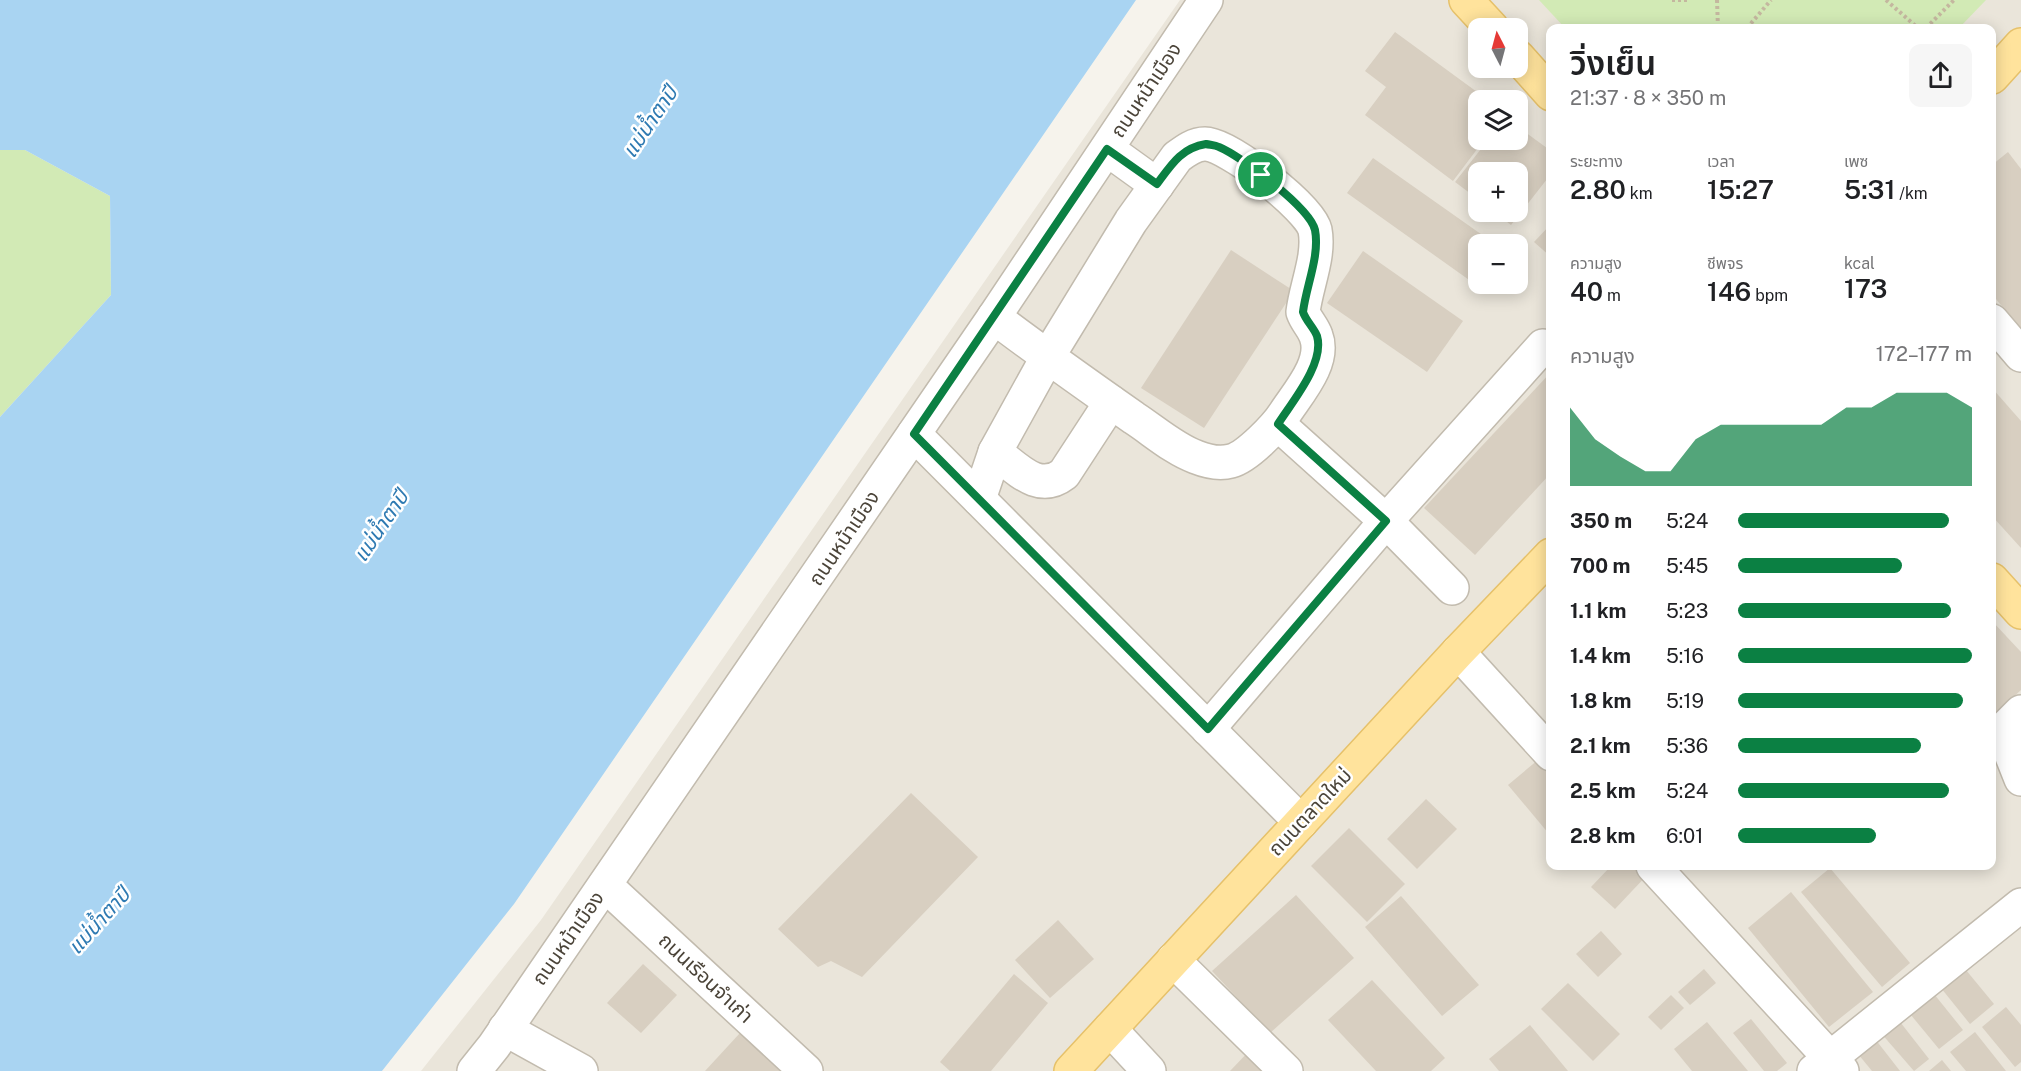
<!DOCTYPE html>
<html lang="th">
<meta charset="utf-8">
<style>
:root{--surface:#fff;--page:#f6f6f6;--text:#202124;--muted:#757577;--accent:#0b8043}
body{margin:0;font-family:"Public Sans","Noto Sans Thai",sans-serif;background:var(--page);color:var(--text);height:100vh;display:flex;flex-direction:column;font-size:22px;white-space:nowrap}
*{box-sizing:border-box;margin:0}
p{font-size:20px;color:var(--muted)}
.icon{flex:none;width:33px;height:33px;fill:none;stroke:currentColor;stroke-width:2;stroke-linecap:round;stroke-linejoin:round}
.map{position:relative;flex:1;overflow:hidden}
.sheet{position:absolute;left:1546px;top:24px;width:450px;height:846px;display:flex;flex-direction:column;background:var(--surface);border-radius:12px;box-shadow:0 3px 15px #0003}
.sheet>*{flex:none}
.needle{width:39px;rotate:354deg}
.buttons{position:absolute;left:1468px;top:18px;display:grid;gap:12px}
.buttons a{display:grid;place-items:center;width:60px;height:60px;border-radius:12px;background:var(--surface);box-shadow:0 3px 15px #0003;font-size:30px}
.pin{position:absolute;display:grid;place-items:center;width:51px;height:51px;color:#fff;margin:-26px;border:3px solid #fff;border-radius:50%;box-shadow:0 2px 6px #0007}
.round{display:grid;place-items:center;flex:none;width:63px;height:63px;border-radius:12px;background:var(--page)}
.overview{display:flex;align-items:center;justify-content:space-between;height:102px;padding:0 24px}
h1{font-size:33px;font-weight:600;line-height:45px}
.metrics{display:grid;grid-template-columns:repeat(3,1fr);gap:9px;height:102px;padding:6px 24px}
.metrics div{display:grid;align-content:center}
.metrics b{font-size:26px;font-weight:600}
.metrics small{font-size:16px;font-weight:400}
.metrics p{font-size:16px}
.chart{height:168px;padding:12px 24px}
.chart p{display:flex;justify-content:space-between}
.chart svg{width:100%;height:108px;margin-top:6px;fill:var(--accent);opacity:.7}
ul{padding:0 24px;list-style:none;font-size:20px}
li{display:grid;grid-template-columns:96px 72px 1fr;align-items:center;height:45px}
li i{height:15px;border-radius:8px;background:var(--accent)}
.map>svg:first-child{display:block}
.residential{fill:#eae5da;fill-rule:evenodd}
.green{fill:#d2eab5}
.water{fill:#a9d4f2}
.building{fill:#d8cfc1}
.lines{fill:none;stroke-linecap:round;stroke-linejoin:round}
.minor-casing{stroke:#c2bbae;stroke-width:36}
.major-casing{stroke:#e6c16a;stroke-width:36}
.path{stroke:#c4b79f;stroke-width:4;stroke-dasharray:3 3;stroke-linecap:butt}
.minor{stroke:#fff;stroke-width:33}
.major{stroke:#ffe39c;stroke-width:33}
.route-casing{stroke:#fff;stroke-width:12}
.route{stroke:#0b8043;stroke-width:8}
.labels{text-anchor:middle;stroke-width:5;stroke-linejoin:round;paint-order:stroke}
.street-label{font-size:20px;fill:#4b4439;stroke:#fff}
.water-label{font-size:21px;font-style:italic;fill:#2e7ab2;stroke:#fff}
</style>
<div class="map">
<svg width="2021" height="1071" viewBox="0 0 2021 1071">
<rect width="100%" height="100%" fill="#f6f3ec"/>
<path class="residential" d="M1180,0H2021V1071H421L541,920ZM1479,28H1518V68H1479ZM1551,28H1992V866H1551ZM1479,100H1518V140H1479ZM1479,172H1518V212H1479ZM1479,244H1518V284H1479Z"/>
<g class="green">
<polygon points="1539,0 1986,0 1959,28 1565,28"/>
<polygon points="0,150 25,150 110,196 111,295 0,417"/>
</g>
<polygon class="water" points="0,0 1136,0 514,904 382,1071 0,1071 0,417 111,295 110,196 25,150 0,150"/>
<g class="building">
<polygon points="1395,32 1488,100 1479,100 1479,140 1484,140 1453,181 1365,115 1386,87 1365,71"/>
<polygon points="1518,127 1551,151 1551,174 1511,225 1494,212 1518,212 1518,172 1479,172 1479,200 1455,182 1488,140 1518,140"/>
<polygon points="2008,152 2021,169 2021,330 1992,294 1992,165"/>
<polygon points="1373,158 1495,244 1479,244 1479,272 1472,282 1347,193"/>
<polygon points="1551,224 1551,257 1534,242"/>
<polygon points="1231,250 1294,291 1204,428 1141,388"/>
<polygon points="1363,251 1463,321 1427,372 1327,303"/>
<polygon points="1551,372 1551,473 1475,555 1424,508"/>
<polygon points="1992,388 2021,421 2021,548 1992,516"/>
<polygon points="1992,621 2021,652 2021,690 1993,715"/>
<polygon points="1545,754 1551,760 1549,834 1508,785"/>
<polygon points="911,793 978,857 862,977 831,961 818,967 778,929"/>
<polygon points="1426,799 1457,829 1417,869 1387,839"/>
<polygon points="1349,828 1405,884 1367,922 1311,866"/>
<polygon points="1611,866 1641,866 1649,873 1615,909 1591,887"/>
<polygon points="1830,868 1910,963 1882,987 1801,892"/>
<polygon points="1791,892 1873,992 1829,1027 1748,928"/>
<polygon points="1296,895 1354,958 1270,1033 1212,971"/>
<polygon points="1401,896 1479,985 1442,1016 1365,927"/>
<polygon points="1058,920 1094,959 1050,998 1015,960"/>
<polygon points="1601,931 1622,954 1598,977 1576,954"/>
<polygon points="643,964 677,995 641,1033 607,1003"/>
<polygon points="1961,964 1994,1004 1970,1024 1937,983"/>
<polygon points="1704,969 1716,983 1690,1005 1678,992"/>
<polygon points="1014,974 1048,1003 991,1071 950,1071 940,1062"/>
<polygon points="1372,980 1445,1058 1431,1071 1376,1071 1328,1020"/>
<polygon points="1568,983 1620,1034 1593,1061 1541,1009"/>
<polygon points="1930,989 1963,1030 1939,1049 1906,1009"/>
<polygon points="1671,995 1684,1008 1661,1030 1648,1017"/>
<polygon points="2006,1007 2021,1025 2021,1062 2015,1067 1982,1027"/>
<polygon points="1897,1018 1929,1059 1914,1071 1880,1032"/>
<polygon points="1751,1019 1787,1063 1777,1071 1764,1071 1733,1033"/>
<polygon points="1707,1022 1748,1071 1692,1071 1674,1049"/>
<polygon points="1530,1025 1568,1071 1499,1071 1489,1059"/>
<polygon points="1975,1032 2006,1071 1966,1071 1950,1052"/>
<polygon points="740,1033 781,1071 705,1071"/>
<polygon points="1872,1035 1900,1071 1872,1071 1854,1049"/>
<polygon points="1253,1047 1277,1071 1230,1071"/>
<polygon points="1942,1060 1951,1071 1929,1071"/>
</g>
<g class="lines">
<g class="minor-casing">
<g id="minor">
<polyline points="1107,149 1157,185"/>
<polyline points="1992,321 2021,355"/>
<polyline points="1278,424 1386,521 1452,588"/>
<polyline points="914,434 1301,822"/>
<path d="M995,452C1017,468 1038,494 1064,474L1111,402"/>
<path d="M979,499L995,452L1047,358L1131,221L1177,157C1185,151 1194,144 1205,144C1228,144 1310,208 1315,230C1320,256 1306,286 1303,312C1306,321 1313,327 1316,336C1326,362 1298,393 1285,413C1276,427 1247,457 1231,461C1220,464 1206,461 1196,457C1174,449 1154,431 1134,418C1087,385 1040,352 994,317"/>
<polyline points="1458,652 1551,754"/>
<polyline points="2021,712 2002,731 2021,779"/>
<polyline points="1208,729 1386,521 1543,346"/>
<polyline points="1653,866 1842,1071"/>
<polyline points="605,885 806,1071"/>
<polyline points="1173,960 1286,1071"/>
<polyline points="505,1029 581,1071"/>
<polyline points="1110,1029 1149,1071"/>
<polyline points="474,1071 494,1046 994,317 1206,0"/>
<polyline points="1814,1071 2021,905"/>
</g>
</g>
<g class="major-casing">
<g id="major">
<polyline points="1466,0 1492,28"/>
<polyline points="1518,57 1551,94"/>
<polyline points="1992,77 2021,45"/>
<polyline points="1992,580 2021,612"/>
<polyline points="1071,1071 1458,652 1551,555"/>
</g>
</g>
<g class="path">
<polyline points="1672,0 1689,0"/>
<polyline points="1717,0 1718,28"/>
<polyline points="1886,0 1918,28"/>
<polyline points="1747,28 1771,0"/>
<polyline points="1926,28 1954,0"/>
</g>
<use href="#minor" class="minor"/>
<use href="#major" class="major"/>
</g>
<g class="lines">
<g class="route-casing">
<path id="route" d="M1206,144C1210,145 1215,145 1219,147C1241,156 1310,208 1315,230C1320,256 1306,286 1303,312C1306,321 1314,328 1317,336C1325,363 1292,402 1278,424L1386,521L1208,729L914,434L1107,149L1157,184C1171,165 1181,148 1206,144Z"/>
</g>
<use href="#route" class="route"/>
</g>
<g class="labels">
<g class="street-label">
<text transform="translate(1146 90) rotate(-56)" y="7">ถนนหน้าเมือง</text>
<text transform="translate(844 538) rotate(-56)" y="7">ถนนหน้าเมือง</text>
<text transform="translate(1310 812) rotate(-47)" y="7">ถนนตลาดใหม่</text>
<text transform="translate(568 938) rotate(-55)" y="7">ถนนหน้าเมือง</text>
<text transform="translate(706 978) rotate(43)" y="7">ถนนเรือนจำเก่า</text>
</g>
<g class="water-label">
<text transform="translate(650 122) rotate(-56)" y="7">แม่น้ำตาปี</text>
<text transform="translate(381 526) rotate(-56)" y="7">แม่น้ำตาปี</text>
<text transform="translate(99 921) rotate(-48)" y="7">แม่น้ำตาปี</text>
</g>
</g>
</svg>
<div class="buttons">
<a><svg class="needle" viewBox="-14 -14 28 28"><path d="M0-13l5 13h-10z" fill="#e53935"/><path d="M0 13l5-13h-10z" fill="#757577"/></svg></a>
<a><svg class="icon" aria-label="layers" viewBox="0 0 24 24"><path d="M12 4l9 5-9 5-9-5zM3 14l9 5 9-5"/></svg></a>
<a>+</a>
<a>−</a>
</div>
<div class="pin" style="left:1261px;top:175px;background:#1e9e55"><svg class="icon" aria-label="arrive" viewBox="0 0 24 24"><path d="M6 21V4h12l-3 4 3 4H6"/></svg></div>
<section class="sheet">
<div class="overview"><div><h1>วิ่งเย็น</h1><p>21:37 · 8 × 350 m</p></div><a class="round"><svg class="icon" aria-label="share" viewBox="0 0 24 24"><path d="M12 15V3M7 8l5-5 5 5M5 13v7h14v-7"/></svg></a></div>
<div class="metrics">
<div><p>ระยะทาง</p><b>2.80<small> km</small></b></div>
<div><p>เวลา</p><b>15:27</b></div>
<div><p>เพซ</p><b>5:31<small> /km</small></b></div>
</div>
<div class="metrics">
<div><p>ความสูง</p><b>40<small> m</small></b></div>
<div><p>ชีพจร</p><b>146<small> bpm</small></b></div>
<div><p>kcal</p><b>173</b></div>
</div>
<div class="chart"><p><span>ความสูง</span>172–177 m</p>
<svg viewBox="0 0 160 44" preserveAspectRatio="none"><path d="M0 44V12L10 25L20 32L30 38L40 38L50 25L60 19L70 19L80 19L90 19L100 19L110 12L120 12L130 6L140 6L150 6L160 12V44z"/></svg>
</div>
<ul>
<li><b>350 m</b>5:24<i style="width:90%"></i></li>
<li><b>700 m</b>5:45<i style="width:70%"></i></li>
<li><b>1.1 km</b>5:23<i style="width:91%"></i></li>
<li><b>1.4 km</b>5:16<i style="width:100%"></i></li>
<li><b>1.8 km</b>5:19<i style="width:96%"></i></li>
<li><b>2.1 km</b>5:36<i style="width:78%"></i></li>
<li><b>2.5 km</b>5:24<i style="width:90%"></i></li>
<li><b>2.8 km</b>6:01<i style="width:59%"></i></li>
</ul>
</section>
</div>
